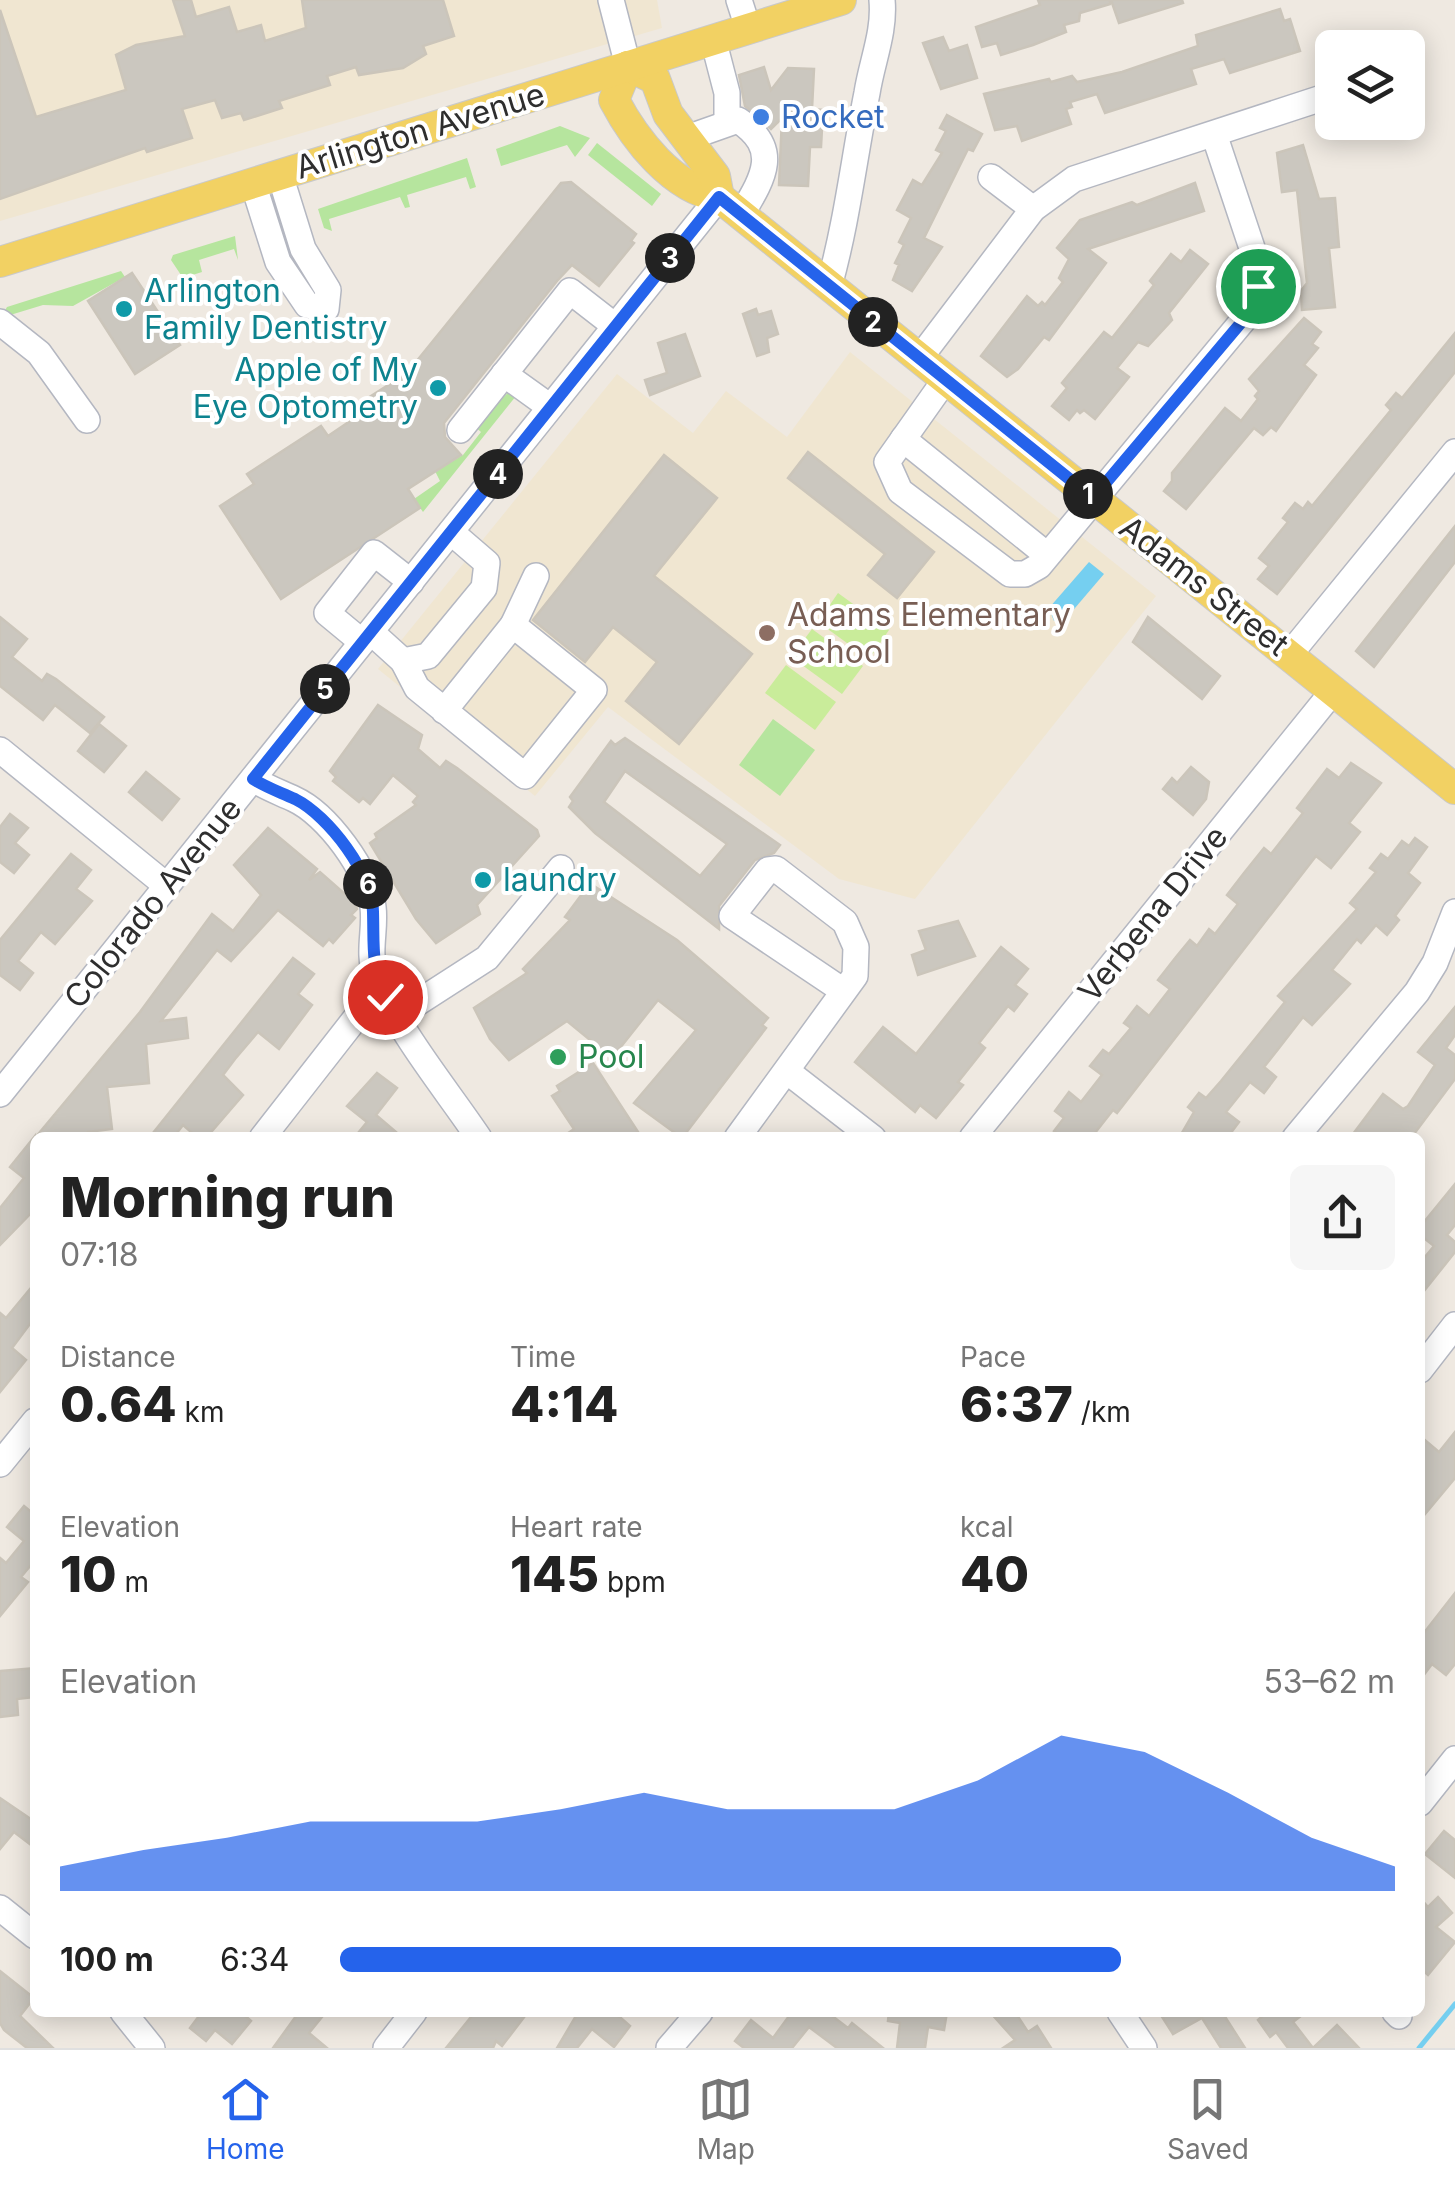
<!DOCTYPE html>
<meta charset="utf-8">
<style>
:root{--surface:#fff;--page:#f6f6f6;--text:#222;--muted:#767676;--line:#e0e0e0;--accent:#2563eb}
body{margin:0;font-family:Inter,sans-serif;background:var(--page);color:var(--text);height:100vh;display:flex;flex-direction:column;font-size:38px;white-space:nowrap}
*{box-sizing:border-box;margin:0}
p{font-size:32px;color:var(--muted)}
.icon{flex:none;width:55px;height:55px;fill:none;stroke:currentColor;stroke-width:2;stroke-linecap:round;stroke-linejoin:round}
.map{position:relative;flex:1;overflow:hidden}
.panel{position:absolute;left:30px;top:1132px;width:1395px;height:885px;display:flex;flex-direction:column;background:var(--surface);border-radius:15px;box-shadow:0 5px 25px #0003}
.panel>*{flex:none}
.tools{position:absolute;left:1315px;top:30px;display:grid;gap:20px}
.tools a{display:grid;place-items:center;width:110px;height:110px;border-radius:15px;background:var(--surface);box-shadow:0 5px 25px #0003;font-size:50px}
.pin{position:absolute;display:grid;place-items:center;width:85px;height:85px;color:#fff;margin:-42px;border:5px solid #fff;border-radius:50%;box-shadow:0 2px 10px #0007}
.km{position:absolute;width:50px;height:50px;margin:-25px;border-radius:50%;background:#222;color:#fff;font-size:28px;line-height:50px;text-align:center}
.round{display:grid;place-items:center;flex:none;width:105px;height:105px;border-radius:15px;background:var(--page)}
.head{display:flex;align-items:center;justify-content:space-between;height:170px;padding:0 30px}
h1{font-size:55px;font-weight:800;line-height:75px}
.figures{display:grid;grid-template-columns:repeat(3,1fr);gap:15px;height:170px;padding:10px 30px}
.figures div{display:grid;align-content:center}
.figures b{font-size:50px;font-weight:800}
.figures small{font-size:28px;font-weight:400}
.figures p{font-size:28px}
.chart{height:280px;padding:20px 30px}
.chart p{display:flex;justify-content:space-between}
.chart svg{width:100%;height:180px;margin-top:10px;fill:var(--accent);opacity:.7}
ul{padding:0 30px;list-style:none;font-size:32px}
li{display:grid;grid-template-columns:160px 120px 1fr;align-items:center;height:75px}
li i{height:25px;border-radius:12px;background:var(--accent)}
.menu{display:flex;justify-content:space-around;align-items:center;height:140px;border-top:2px solid var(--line);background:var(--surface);font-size:28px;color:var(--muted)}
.menu a{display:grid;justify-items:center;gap:5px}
.menu .active{color:var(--accent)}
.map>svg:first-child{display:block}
.education{fill:#f0e6d1}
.green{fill:#b6e59e}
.pitch{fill:#c9ec9a}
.water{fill:#75cff0}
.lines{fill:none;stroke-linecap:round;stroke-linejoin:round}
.stream{stroke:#75cff0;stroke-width:5}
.building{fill:#cbc7bf;stroke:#cbc5ba;stroke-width:2.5;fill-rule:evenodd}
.minor-casing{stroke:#b4b7c1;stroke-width:28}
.major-casing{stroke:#c9c9c9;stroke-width:32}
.minor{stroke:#fff;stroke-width:25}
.major{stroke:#f2d163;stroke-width:30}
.route-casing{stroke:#fff;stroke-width:20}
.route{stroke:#2563eb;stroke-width:12}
.shop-dot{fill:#3f7fe0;stroke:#fff;stroke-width:4}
.culture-dot{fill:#0f9aa8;stroke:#fff;stroke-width:4}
.education-dot{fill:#8d6e63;stroke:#fff;stroke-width:4}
.leisure-dot{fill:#2e9e5b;stroke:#fff;stroke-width:4}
.labels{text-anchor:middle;stroke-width:8;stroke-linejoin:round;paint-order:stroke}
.shop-label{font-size:32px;fill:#366cbe;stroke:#fff;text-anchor:start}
.street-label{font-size:32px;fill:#2e2e2e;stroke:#fff}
.culture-label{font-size:32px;fill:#0d838f;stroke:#fff;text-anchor:start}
.education-label{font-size:32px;fill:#785e54;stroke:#fff;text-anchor:start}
.leisure-label{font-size:32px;fill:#27864d;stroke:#fff;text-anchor:start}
</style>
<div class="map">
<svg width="1455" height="2048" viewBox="0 0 1455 2048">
<rect width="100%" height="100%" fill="#efe9e1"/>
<g class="education">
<polygon points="0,0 657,0 662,28 0,221"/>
<polygon points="850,352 1156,596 915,899 839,879 608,707 535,796 378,669 617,374 693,433 726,391 787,437"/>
</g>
<g class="green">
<polygon points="560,126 590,138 575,157 567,145 501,166 496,149"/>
<polygon points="597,143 661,194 652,206 588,155"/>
<polygon points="467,158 476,187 470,189 466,177 407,195 410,207 405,208 400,197 329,219 332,231 324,228 318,209"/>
<polygon points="235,236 238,260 234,249 199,260 202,272 183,278 171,260 173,255"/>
<polygon points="121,271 125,277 73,306 43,305 7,316 3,314 7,307"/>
<polygon points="510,391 516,396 423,512 414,499 440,481 435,471 463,455 481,432 473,425"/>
<polygon points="773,719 815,750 780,796 739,765"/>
</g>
<g class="pitch">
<polygon points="838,593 889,630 869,659 818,622"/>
<polygon points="812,629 863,666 842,694 791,657"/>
<polygon points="786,665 836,702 815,730 765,693"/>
</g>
<polygon class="water" points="1089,562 1104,574 1069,615 1054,621 1049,608"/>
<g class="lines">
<polyline class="stream" points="1419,2048 1455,2004"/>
</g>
<g class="building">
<polygon points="173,0 191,0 196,17 229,7 237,32 261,25 265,41 306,28 302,0 443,0 454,36 423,46 426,54 403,68 359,75 356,67 327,76 330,85 279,101 282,108 244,120 241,113 222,118 215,100 182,109 192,138 147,152 145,148 0,199 0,10 36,117 126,90 116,55 136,45 185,36"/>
<polygon points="1038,0 1110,0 1110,4 1080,13 1079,21 1064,25 1066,32 1033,45 1001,55 997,43 982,47 976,27 1040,5"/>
<polygon points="1111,0 1182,0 1183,3 1119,23"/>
<polygon points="1280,9 1284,21 1290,19 1300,51 1230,73 1224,59 1191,69 1196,84 1105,113 1097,94 1070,102 1072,107 1066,109 1071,124 1022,141 1017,126 995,130 984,94 1049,79 1051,82 1072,76 1077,82 1122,72 1198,46 1196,35"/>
<polygon points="943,37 949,51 967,45 977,78 941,89 923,43"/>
<polygon points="764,67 771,90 788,68 814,69 812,109 823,110 821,147 810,147 808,186 779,185 782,118 771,129 745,106 739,75"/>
<polygon points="947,115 982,134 973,151 968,149 924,238 942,247 912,291 893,280 899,265 895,263 904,245 899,242 911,218 897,210 913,180 922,185 942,153 936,150 946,131 940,128"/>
<polygon points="1303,145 1319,199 1335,198 1339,247 1329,248 1335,307 1302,310 1301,291 1307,283 1297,190 1282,192 1277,153"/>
<polygon points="571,182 636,234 631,241 634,243 599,286 572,265 557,281 444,423 445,437 461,455 408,489 420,508 281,599 220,506 254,484 247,474 321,426 328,436 359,415 354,407 407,373 561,183"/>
<polygon points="1195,183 1204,211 1088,249 1106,263 1049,340 1044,337 1018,369 1007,377 981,356 1027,296 1038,306 1042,302 1045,305 1063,282 1059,278 1069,259 1057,248 1080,220 1132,202 1137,205"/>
<polygon points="1190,250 1208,264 1169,313 1172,320 1148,346 1138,342 1117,368 1129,377 1095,419 1084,410 1080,413 1077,410 1069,420 1052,406 1067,388 1062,383 1104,332 1112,338 1154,285 1150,281 1171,254 1181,262"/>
<polygon points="132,273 180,345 135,374 88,301"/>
<polygon points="756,309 758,315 771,311 778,334 767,338 769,352 757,356 743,314"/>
<polygon points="1304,318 1321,332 1312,344 1318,348 1304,365 1316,375 1276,431 1271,427 1263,435 1254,428 1186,509 1164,491 1172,481 1172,473 1225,408 1241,421 1258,399 1255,396 1259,391 1249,379"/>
<polygon points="1455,333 1455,372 1277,594 1258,579 1269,566 1259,558 1288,522 1283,518 1295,503 1303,509 1308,502 1312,506 1391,410 1386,405 1396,393 1402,398"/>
<polygon points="685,334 700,376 650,395 645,380 667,373 658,343"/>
<polygon points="808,452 934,552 897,598 868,575 885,554 788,478"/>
<polygon points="664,455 717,498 654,576 752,654 679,744 626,701 657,662 613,627 585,662 533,620"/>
<polygon points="1455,526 1455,562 1374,667 1356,651"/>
<polygon points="0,617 27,639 12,657 42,681 47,674 56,679 104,717 90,733 55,705 43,720 0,686"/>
<polygon points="1148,617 1220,676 1202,699 1133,642"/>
<polygon points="378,705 422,735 418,749 440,768 446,761 457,768 537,830 539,836 477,905 480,914 436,943 416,919 370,843 377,838 375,834 416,805 413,802 418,796 393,775 370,804 363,798 359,802 333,781 336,777 330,771"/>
<polygon points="99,724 126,746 104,772 78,751"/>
<path d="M625,738L780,845L774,853L755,860L719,906V929L595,833L569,807L573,801L570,797L611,741L615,745ZM625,771L727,844L700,876L604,802Z"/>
<polygon points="1351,763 1381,783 1349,823 1360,832 1331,868 1316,856 1117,1113 1113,1110 1091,1138 1062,1138 1054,1131 1064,1118 1055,1111 1069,1092 1081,1102 1102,1075 1090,1066 1103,1050 1109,1054 1131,1028 1124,1023 1137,1006 1149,1016 1170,989 1158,980 1176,957 1190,940 1197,946 1209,929 1215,934 1238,904 1227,895 1244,873 1264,848 1271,854 1303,813 1297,808 1327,769 1339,778"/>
<polygon points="1191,767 1209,782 1206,799 1193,815 1163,789 1172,778 1177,783"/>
<polygon points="146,772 179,799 162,820 129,792"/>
<polygon points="10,814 28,828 15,843 29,855 14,873 0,862 0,827"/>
<polygon points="268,828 317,869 309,880 320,872 354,902 357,909 351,915 355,918 333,943 329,939 323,946 278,910 231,961 217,950 161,1021 186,1018 188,1038 146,1044 149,1083 107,1087 112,1129 88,1132 84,1138 35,1138 140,1012 212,914 233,931 261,895 234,865"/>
<polygon points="1415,838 1427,847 1408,873 1420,883 1395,916 1399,920 1387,935 1376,925 1361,943 1357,939 1332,970 1350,984 1312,1025 1303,1017 1279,1048 1264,1067 1276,1077 1264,1093 1250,1082 1226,1112 1239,1122 1227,1138 1179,1138 1194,1112 1188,1107 1199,1093 1206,1098 1221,1081 1285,1002 1278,996 1357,909 1350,903 1376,872 1370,868 1381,854 1388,859 1402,841 1409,846"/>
<polygon points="71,854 91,870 76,889 92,901 55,944 41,932 18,961 33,973 20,990 0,975 0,940"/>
<polygon points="594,886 677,940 768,1018 762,1025 766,1028 682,1138 634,1103 696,1030 658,1000 612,1058 567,1021 509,1060 490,1039 474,1008 527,973 523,969 570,920 565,917 585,890 589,893"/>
<polygon points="958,921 975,956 918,975 912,955 926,950 919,931"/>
<polygon points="1001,947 1028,969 1015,985 1027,994 1014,1011 1008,1006 979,1043 985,1048 958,1082 963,1085 936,1118 920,1105 915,1112 855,1062 883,1027 916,1054"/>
<polygon points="293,958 314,974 298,994 312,1005 279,1049 258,1032 235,1059 223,1075 243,1095 206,1138 198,1138 183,1125 173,1138 149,1138"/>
<polygon points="1455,1007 1455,1035 1446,1048 1455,1055 1455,1079 1411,1138 1350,1138 1383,1094 1403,1109 1408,1106 1435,1065 1418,1052"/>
<polygon points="593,1063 642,1138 561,1138 574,1129 552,1096 560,1091 557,1086"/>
<polygon points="377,1073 397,1088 376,1115 403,1138 354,1138 367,1122 347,1106"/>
<polygon points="35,1136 35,1209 0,1245 0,1208 24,1178 10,1167"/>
<polygon points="1455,1184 1455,1225 1447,1235 1455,1242 1455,1252 1420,1296 1420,1263 1434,1246 1420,1235 1420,1227"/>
<polygon points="35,1283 35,1317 12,1348 26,1360 0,1392 0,1313 6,1318"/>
<polygon points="1455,1432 1455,1478 1420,1520 1420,1436 1439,1452"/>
<polygon points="24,1506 35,1515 35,1560 21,1577 28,1582 0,1616 0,1558 6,1563 24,1541 7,1527"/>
<polygon points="1455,1593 1455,1664 1446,1675 1432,1664 1420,1680 1420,1638"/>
<polygon points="35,1668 35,1697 17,1699 18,1715 0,1717 0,1671"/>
<polygon points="0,1798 35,1822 35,1848 14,1832 0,1849"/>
<polygon points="1444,1831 1455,1840 1455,1878 1425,1854"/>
<polygon points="1438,1897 1452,1913 1436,1927 1455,1942 1428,1975 1420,1968 1420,1898 1428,1907"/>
<polygon points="0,1971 34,1998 20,2016 53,2048 27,2048 4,2030 0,2023"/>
<polygon points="202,2012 241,2012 251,2021 232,2044 215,2030 206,2041 190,2028"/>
<polygon points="299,2012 326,2012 309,2033 327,2048 273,2048"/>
<polygon points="475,2012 528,2012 502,2046 496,2041 493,2048 446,2048"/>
<polygon points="572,2012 614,2012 630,2026 614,2047 592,2029 577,2048 557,2048 576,2016"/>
<polygon points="792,2012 827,2012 848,2028 852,2023 883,2048 837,2048 809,2027 792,2048 744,2048 735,2041 751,2020 773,2038"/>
<polygon points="889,2012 947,2012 944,2030 928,2027 925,2048 897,2048 900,2023 888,2021"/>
<polygon points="990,2012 1015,2012 1028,2032 1037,2026 1051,2048 1003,2048 1015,2040"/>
<polygon points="1159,2012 1222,2012 1245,2048 1221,2048 1202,2018 1173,2034"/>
<polygon points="1267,2012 1306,2012 1293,2022 1313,2048 1337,2025 1359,2048 1288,2048 1276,2032 1270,2037 1258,2020"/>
</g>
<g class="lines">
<g class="minor-casing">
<g id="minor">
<polyline points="611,0 628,66"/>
<polyline points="739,0 748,28"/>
<polyline points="713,39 727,93 727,121"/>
<path d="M687,138L738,120C782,149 763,178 741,215"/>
<polyline points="991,177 1033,209"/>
<polyline points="253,183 278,262 307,305 326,309 328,290 303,249 280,175"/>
<path d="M829,286C847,222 854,158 867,93C872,61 885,32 882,0"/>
<polyline points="0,322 39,353 87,420"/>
<polyline points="919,359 1033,209 1074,179 1322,98"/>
<polyline points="504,374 550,407"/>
<polyline points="945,380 887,462 900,491 1010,574 1025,574 1039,566 1245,318 1259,286 1252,248 1214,134"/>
<polyline points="460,430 570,291 615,326"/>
<polyline points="903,439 1047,555"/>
<polyline points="513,625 536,576"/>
<polyline points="371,632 403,661 417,688 525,776 594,690 513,625 444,711"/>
<polyline points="362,642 327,613 374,553 411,582"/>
<polyline points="1290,654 1455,452"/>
<polyline points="403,661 428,656 484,588 487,563 451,532"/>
<polyline points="0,750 167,886"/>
<path d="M253,779C267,788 279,792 294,799C327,814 369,871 373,907C376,930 367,953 376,976C399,1033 444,1086 479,1138"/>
<polyline points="397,1016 487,958 561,868"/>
<polyline points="788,1072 873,1138"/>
<polyline points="0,1094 719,197"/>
<polyline points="262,1138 355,1019 386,999"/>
<polyline points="737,1138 855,976 856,947 845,922 776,869 768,870 732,916 842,990"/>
<polyline points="972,1138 1334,690"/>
<polyline points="1295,1138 1417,992 1435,963 1455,912"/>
<polyline points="1420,1370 1455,1325"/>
<polyline points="0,1464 35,1421"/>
<polyline points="1420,1803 1455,1759"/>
<polyline points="0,1908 35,1936"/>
<polyline points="123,2012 152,2048"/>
<polyline points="1120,2012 1144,2048"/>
<polyline points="1395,2012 1399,2016"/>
<polyline points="386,2048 414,2012"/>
<polyline points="669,2048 700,2012"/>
</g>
</g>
<g class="major-casing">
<g id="major">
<path d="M628,66L614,100C635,140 672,188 719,197L1455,789"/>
<polyline points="628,66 655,79 668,114 715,176 719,197"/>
<polyline points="0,262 841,0"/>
</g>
</g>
<use href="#minor" class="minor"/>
<use href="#major" class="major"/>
</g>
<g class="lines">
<g class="route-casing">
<path id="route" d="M385,997C371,966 374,945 373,912C373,875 329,816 295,799C280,792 267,788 253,779L719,197L1093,498L1245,318L1258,286"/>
</g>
<use href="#route" class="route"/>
</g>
<circle class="shop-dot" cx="761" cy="117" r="10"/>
<g class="culture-dot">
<circle cx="124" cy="309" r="10"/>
<circle cx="438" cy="388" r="10"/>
<circle cx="483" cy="880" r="10"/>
</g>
<circle class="education-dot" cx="767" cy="633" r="10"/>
<circle class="leisure-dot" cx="558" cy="1057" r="10"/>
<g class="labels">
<g class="shop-label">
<text x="781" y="128">Rocket</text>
</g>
<g class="street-label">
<text transform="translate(420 131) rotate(-17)" y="11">Arlington Avenue</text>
<text transform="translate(1204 586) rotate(38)" y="11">Adams Street</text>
<text transform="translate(153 903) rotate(-51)" y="11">Colorado Avenue</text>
<text transform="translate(1153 914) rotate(-51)" y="11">Verbena Drive</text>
</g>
<g class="culture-label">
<text x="144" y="302">Arlington<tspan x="144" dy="37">Family Dentistry</tspan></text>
<text x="418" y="381" text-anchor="end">Apple of My<tspan x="418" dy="37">Eye Optometry</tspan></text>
<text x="503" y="891">laundry</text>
</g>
<g class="education-label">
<text x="787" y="626">Adams Elementary<tspan x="787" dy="37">School</tspan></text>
</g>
<g class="leisure-label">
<text x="578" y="1068">Pool</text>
</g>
</g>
</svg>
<div class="tools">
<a><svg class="icon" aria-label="layers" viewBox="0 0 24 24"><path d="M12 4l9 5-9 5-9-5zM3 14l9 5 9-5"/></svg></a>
</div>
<div class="pin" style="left:1258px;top:286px;background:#1e9e55"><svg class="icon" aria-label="arrive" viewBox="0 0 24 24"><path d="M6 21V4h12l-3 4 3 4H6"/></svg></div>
<div class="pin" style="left:385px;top:997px;background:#d93025"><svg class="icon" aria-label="check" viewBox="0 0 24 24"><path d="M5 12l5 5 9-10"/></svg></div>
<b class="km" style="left:1088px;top:494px">1</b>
<b class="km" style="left:873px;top:322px">2</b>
<b class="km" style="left:670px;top:258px">3</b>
<b class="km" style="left:498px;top:474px">4</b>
<b class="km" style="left:325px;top:689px">5</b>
<b class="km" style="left:368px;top:884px">6</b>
<section class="panel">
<div class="head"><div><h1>Morning run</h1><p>07:18</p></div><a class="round"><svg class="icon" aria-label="share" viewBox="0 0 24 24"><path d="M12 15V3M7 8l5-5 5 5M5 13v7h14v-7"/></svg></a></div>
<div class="figures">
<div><p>Distance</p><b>0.64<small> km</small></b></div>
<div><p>Time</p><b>4:14</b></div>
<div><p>Pace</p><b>6:37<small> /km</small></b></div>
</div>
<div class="figures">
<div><p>Elevation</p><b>10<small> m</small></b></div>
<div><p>Heart rate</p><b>145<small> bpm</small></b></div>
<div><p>kcal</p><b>40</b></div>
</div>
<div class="chart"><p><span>Elevation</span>53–62 m</p>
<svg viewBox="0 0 160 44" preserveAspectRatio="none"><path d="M0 44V38L10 34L20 31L30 27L40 27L50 27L60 24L70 20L80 24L90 24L100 24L110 17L120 6L130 10L140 20L150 31L160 38V44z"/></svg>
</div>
<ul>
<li><b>100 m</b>6:34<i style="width:74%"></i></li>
</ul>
</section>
</div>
<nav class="menu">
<a class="active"><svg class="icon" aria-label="home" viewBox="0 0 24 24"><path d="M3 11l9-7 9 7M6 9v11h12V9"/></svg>Home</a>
<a><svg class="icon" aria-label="map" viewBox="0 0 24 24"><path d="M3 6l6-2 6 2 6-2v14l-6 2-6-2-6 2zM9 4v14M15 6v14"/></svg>Map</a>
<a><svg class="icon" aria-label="saved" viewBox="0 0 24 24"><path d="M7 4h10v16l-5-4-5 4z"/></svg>Saved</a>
</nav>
